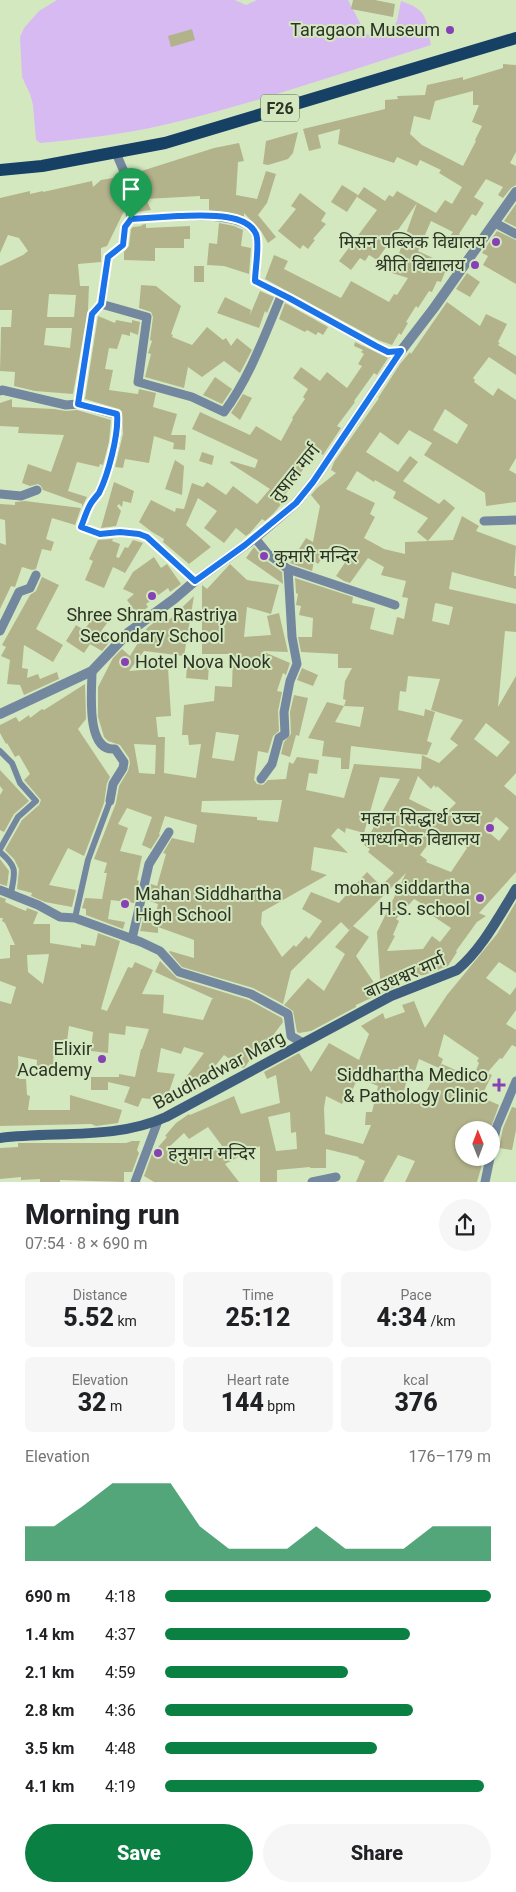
<!DOCTYPE html>
<meta charset="utf-8">
<style>
:root{--surface:#fff;--page:#f6f6f6;--text:#202124;--muted:#757577;--accent:#0b8043}
body{margin:0;font-family:Roboto,"Noto Sans Devanagari",sans-serif;background:var(--page);color:var(--text);height:100vh;display:flex;flex-direction:column;font-size:19px;white-space:nowrap}
*{box-sizing:border-box;margin:0}
p{font-size:16px;color:var(--muted)}
.icon{flex:none;width:28px;height:28px;fill:none;stroke:currentColor;stroke-width:2;stroke-linecap:round;stroke-linejoin:round}
.map{position:relative;height:1182px;overflow:hidden}
.details{display:flex;flex-direction:column;background:var(--surface);flex:1}
.details>*{flex:none}
.needle{width:32px;rotate:359deg}
.tools{position:absolute;left:455px;top:1121px;display:grid;gap:10px}
.tools a{display:grid;place-items:center;width:45px;height:45px;border-radius:50%;background:var(--surface);box-shadow:0 1px 4px #0004;font-size:25px}
.pin{position:absolute;display:grid;place-items:center;width:42px;height:42px;color:#fff;margin:-51px -21px;border-radius:50% 50% 50% 0;rotate:-45deg;box-shadow:0 0 5px #0007}
.pin .icon{rotate:45deg}
.round{display:grid;place-items:center;flex:none;width:52px;height:52px;border-radius:26px;background:var(--page)}
.head{display:flex;align-items:center;justify-content:space-between;height:85px;padding:0 25px}
h1{font-size:28px;font-weight:800;line-height:38px}
.stats{display:grid;grid-template-columns:repeat(3,1fr);gap:8px;height:85px;padding:5px 25px}
.stats div{display:grid;align-content:center;border-radius:8px;background:var(--page);text-align:center}
.stats b{font-size:25px;font-weight:800}
.stats small{font-size:14px;font-weight:400}
.stats p{font-size:14px}
.chart{height:140px;padding:10px 25px}
.chart p{display:flex;justify-content:space-between}
.chart svg{width:100%;height:90px;margin-top:5px;fill:var(--accent);opacity:.7}
.action{display:flex;gap:10px;margin-top:auto;padding:10px 25px}
.action a{flex:1;height:58px;border-radius:30px;background:var(--accent);color:#fff;font-size:20px;font-weight:800;line-height:58px;text-align:center}
.action a+a{background:var(--page);color:var(--text)}
ul{padding:0 25px;list-style:none;font-size:16px}
li{display:grid;grid-template-columns:80px 60px 1fr;align-items:center;height:38px}
li i{height:12px;border-radius:6px;background:var(--accent)}
.map>svg:first-child{display:block}
.green{fill:#d8baf3}
.building{fill:#b2b38a;fill-rule:evenodd}
.lines{fill:none;stroke-linecap:round;stroke-linejoin:round}
.pedestrian{stroke:#73889e;stroke-width:6}
.minor{stroke:#73889e;stroke-width:9}
.tertiary{stroke:#73889e;stroke-width:10}
.secondary{stroke:#3f5e7d;stroke-width:10}
.primary{stroke:#174065;stroke-width:12}
.route-casing{stroke:#fff;stroke-width:10}
.route{stroke:#1a73e8;stroke-width:6}
.poi-dot{fill:#8641b5;stroke:#d4e8c0;stroke-width:2}
.labels{text-anchor:middle;stroke-width:4;stroke-linejoin:round;paint-order:stroke}
.shield{fill:#d4e8c0;stroke:#5f6a54;stroke-width:1}
.shield-label{font-size:16px;font-weight:bold;fill:#2d3425}
.poi-label{font-size:18px;fill:#2d3425;stroke:#d4e8c0;text-anchor:end}
.street-label{font-size:18px;fill:#2d3425;stroke:#d4e8c0}
</style>
<div class="map">
<svg width="516" height="1182" viewBox="0 0 516 1182">
<rect width="100%" height="100%" fill="#d4e8c0"/>
<path class="green" d="M57,0H235L246,5L257,0H348L366,34L376,36L390,33L397,21L401,1C429,10 426,20 431,45C344,72 257,103 168,124C126,134 83,139 40,143L36,140L33,105L30,94L22,77L20,37L24,28L39,11Z"/>
<g class="building">
<polygon points="353,0 375,0 395,4 393,17 351,9"/>
<polygon points="192,29 195,40 171,47 168,36"/>
<path d="M503,64L516,65V152L510,163L516,166V185L511,188L503,198L498,195L503,187L486,179L474,197L484,203L476,216L472,214L459,234L470,241L465,249L448,239L453,232L431,221L418,251L448,265L441,282L437,281L432,292L429,291L418,308L416,306L406,322L408,323L401,335L399,333L392,345L378,340L265,279L274,255L288,261L284,269L341,298L351,281L389,302L394,294L397,295L408,278L392,273L417,203L377,260L369,255L365,261L360,258L351,270L339,261L377,210L357,197L364,187L385,201L389,195L393,197L397,191L436,213L445,200L452,204L462,187L439,173L441,170L420,160L417,166L397,157L394,163L338,144L340,129L318,135L321,148L309,151L303,129L385,109V100L398,99L397,96L425,95L427,85L463,77V80L503,68ZM473,91V105H479L472,122L482,126L475,140L476,141L463,166L422,145L410,134L414,116L430,120L435,101Z"/>
<polygon points="298,132 293,153 288,159 268,165 263,164 266,141"/>
<polygon points="239,143 244,161 238,162 236,195 257,199 266,171 276,174 267,203 258,215 276,237 268,243 261,231 244,213 244,217 237,214 209,210 209,199 200,199 200,196 146,199 151,210 137,212 135,201 137,188 132,174 214,148"/>
<path d="M119,177L125,189L123,200L124,211L107,246L101,248V262L78,264L80,286H89L88,310L73,394L35,391L14,386L15,372L0,371L1,327H11L12,310H0V266L23,255L28,251L19,238L8,235L0,253V198L30,191V194L43,191V192L92,181L93,187L101,180ZM49,294L76,295L74,317H47ZM46,328H72L70,348L44,345Z"/>
<polygon points="342,185 358,195 347,212 331,202"/>
<polygon points="300,193 326,213 321,221 326,224 313,239 315,240 308,249 303,245 300,249 278,231 296,209 291,206"/>
<polygon points="516,204 516,227 504,221"/>
<polygon points="219,223 234,226 243,230 241,246 251,248 249,274 224,266 207,265 209,243 217,244"/>
<polygon points="146,224 146,228 190,226 190,239 184,239 184,248 155,248 155,261 124,260 124,252 129,246 131,229 133,227 142,226 141,225"/>
<polygon points="497,231 516,240 516,284 483,265 488,256 482,253"/>
<rect x="194" y="266" width="10" height="16"/>
<polygon points="467,273 480,282 470,297 456,289"/>
<polygon points="141,285 156,286 181,306 171,334 173,335 172,337 192,345 207,327 223,340 226,338 231,346 237,338 252,350 240,373 224,361 202,377 188,367 184,388 145,377 151,354 148,353 152,341 150,340 153,317 151,312 139,308"/>
<polygon points="260,291 274,297 267,313 265,311 259,328 217,313 225,297 251,310 250,315"/>
<path d="M447,302L480,326L486,314L507,324L498,342L500,343L498,345L516,356V375L489,357L473,378L475,380L474,382L493,396L498,388L516,400V458L509,470L516,474V502L486,506L485,493L424,455L432,443L409,430L398,445L380,432L366,452L398,472L410,456L418,462L403,481L439,504L444,499L455,508L428,541L417,532L428,518L393,498L396,492L375,480L374,482L357,471L346,489L375,503L370,514L375,517L364,538L384,549L405,554V542L453,540L462,516L479,526L476,531L516,546L514,576H516V589L452,572L449,589L516,604V632L505,631L498,707L516,676V773L504,786L516,796V872L479,913L486,916L477,922L456,951L457,952L448,966L424,975L393,978L397,986L356,1005V1007L311,1031L299,1033L297,1032L293,1011L284,1005L308,978L324,991L345,954L335,947L353,926L369,937L356,956L381,993L377,932L406,873L349,930L341,922L291,971L283,1004L253,988L182,967L169,952L170,951L194,958V940L158,927V933L140,931L143,920L154,921L158,904L147,900L151,884L157,886L166,854L163,853L172,838L194,843L197,825L165,816L159,834L160,835L151,849L142,845L152,817L127,808L118,824L128,828L120,851L142,856L137,880L139,881L134,903L111,900L108,919L125,922L123,929L86,915V909L82,908L85,898L102,899L107,873H104L107,863L94,859L116,803L119,786L128,771L130,763L129,758L120,745L108,741L104,737L98,717V687L113,658L122,649L130,656L147,628L157,620L170,619L194,596L184,656L144,651L129,671L168,668L171,716L156,717L158,737H165L164,773L196,778L201,744L189,745L188,735H182L184,705L214,701L215,686L232,687L233,654H202V585L207,589L230,564L247,580L279,585L271,614L247,607L244,637L271,635L267,616L279,613L288,652L262,651L290,663L286,675L283,673L277,691L282,692L278,711L279,731L273,736L268,753L258,751L254,780L257,784L263,785L268,780L286,779L289,762L293,764L297,757L319,760L317,774L309,773L306,790L344,798L354,764L421,769L422,755L439,763L458,745L450,739L463,720L431,710L440,679L408,676L406,692L400,691L398,710L424,716L425,709L435,712L427,741L432,743L427,755L351,746L349,769H341V758L322,756L324,741L308,738L327,702L344,706L335,722L360,727L364,707L344,706L346,700L343,699L345,681L352,668H338V654L301,652L298,637H312L313,618L299,615L301,606L296,605L298,594L296,593L295,578L353,597L352,603L375,608L370,629L393,635L397,617L404,619L408,598L402,597L406,581L381,575L384,567L368,558L350,583L344,581L336,576L352,552L331,545L318,564L314,561L312,571L290,563L306,538L313,542L320,506L311,495L317,488L336,473L331,470L334,462L379,398H378L400,364L410,352L411,354ZM445,409L468,425L457,444L433,430ZM436,603L453,607L449,625L432,621L435,604ZM486,723L510,742L497,757L474,739ZM216,732L239,735L234,761L212,758ZM134,744L156,745L155,774L139,773ZM418,776L431,789L434,785L436,788L437,786L456,803L443,816L409,799ZM380,777L400,779L364,845L370,849L368,852L394,873L381,886L367,872L339,903L311,892L302,909L322,921L309,939L306,936L296,947L294,945L282,957L261,924L262,912L327,875L311,870L314,847L348,853L331,836L338,828L345,833L346,828L364,833ZM282,800L278,822L257,820V817L201,812L202,801ZM496,817L509,828L499,841L486,830ZM437,832L449,837L450,833L467,848L451,872L426,862L427,860L420,855ZM414,899L433,910L430,914L451,928L440,942L432,936L423,949L387,951L395,936L393,935L399,921L396,919Z"/>
<polygon points="285,303 328,327 323,335 318,332 316,335 307,330 305,332 279,319"/>
<polygon points="98,316 115,323 116,320 132,323 132,320 140,322 138,335 130,332 130,336 122,334 117,349 109,348 105,369 113,370 109,390 138,394 139,389 156,393 153,407 177,414 171,435 186,435 185,450 173,449 174,443 154,436 149,463 125,459 123,468 115,467 123,434 122,412 119,409 85,399"/>
<polygon points="355,342 388,358 377,375 374,373 354,401 355,402 337,426 341,428 323,455 316,451 282,499 284,501 273,514 265,521 262,519 250,533 246,536 236,528 224,543 204,528 217,511 198,498 186,525 211,547 189,564 163,542 164,539 152,532 139,522 151,500 175,512 176,508 184,509 192,483 203,487 207,482 226,495 233,486 257,504 270,489 230,463 231,461 255,468 258,460 192,429 200,412 250,435 256,426 281,441 293,419 292,418 305,399 303,397 308,389 293,378 301,367 320,381 327,372 347,388 362,366 358,364 364,354 361,352 363,350 354,346"/>
<polygon points="215,377 232,389 222,404 203,395"/>
<polygon points="243,394 252,398 240,420 231,413"/>
<polygon points="12,399 12,407 54,409 66,411 77,410 111,420 109,442 103,465 100,464 99,467 77,462 68,491 87,497 82,507 82,504 43,490 41,486 38,484 30,486 22,483 28,464 51,472 64,435 18,433 19,427 0,426 0,403"/>
<polygon points="202,452 214,456 212,465 199,461"/>
<polygon points="175,460 184,466 182,495 165,489"/>
<polygon points="114,482 134,491 131,503 123,501 122,507 119,504 117,506 121,511 116,526 101,528"/>
<polygon points="25,501 81,508 75,525 52,518 46,539 54,542 51,551 42,549 36,569 32,570 22,567 15,587 11,586 0,609 0,543 6,545 5,520 0,519 0,504 15,505 15,502"/>
<polygon points="113,539 112,541 120,544 116,557 119,558 125,547 128,548 133,540 143,543 125,573 113,567 104,588 85,580 93,561 89,559 98,540"/>
<polygon points="254,547 264,559 282,572 283,584 246,558"/>
<polygon points="154,557 161,568 167,564 181,584 170,592 168,588 146,604 148,607 138,615 127,600 134,594 123,589 133,572"/>
<polygon points="42,577 59,585 36,629 63,645 53,662 24,645 22,668 28,669 27,678 38,674 40,679 57,672 59,679 24,695 20,685 7,684 10,660 1,656 6,647 2,645 30,595 36,591"/>
<polygon points="96,614 108,622 101,631 113,638 102,651 90,644 84,653 66,641 76,625 84,630"/>
<polygon points="209,665 208,680 186,678 187,667"/>
<polygon points="302,668 318,675 313,686 297,680"/>
<polygon points="85,684 86,719 78,729 110,777 107,783 104,803 84,856 68,848 49,885 76,890 72,907 45,902 31,896 32,893 17,889 19,869 14,859 5,850 22,820 39,805 41,800 24,780 30,774 19,755 15,757 7,743 6,744 0,733 0,725 16,717 19,722 29,715 30,718 42,709 44,710"/>
<polygon points="294,695 308,698 299,736 296,735 290,757 281,754 284,742 291,734 290,712"/>
<polygon points="0,770 29,801 14,814 4,832 0,830 0,795 3,790 0,786"/>
<polygon points="0,859 9,871 7,886 0,884"/>
<path d="M0,897L6,899L5,902L16,907L26,911L27,908L38,912L33,924H50V943L81,948V944L95,946L98,933L120,941L101,1009L107,1011L128,967L132,968L135,962L153,970L142,994L164,995L163,1013L203,1020L212,999H214L155,972L160,961L177,978L249,1000L282,1018L283,1022L257,1057L255,1052L245,1067L243,1068L224,1055L212,1070L214,1072L201,1086L181,1084L204,1053L184,1047L181,1054L161,1048L157,1072L175,1074L166,1101L142,1098L138,1107L124,1102L130,1087L108,1082V1090H91V1077H119V1074L135,1077L141,1049H142L149,1029L126,1026L125,1035L109,1033L108,1053L91,1051L93,1032L69,1026L67,1041H55L52,1076L36,1074L37,1060L18,1056L19,1079H26L27,1095L30,1096L28,1110H70V1095L122,1110L118,1123L96,1126L91,1124L0,1126V1001L11,1004L16,987L0,981V959L10,958V945H15L5,923L2,921L3,918H0ZM49,954L48,960L43,984L28,972L27,955Z"/>
<path d="M516,902V973L499,962L486,978L510,995L516,987V1010L506,1024L516,1030V1047L512,1045L502,1059L500,1058L487,1073L492,1075L481,1097L499,1105L490,1130H464V1158H484L477,1182H405L415,1161L398,1155L383,1182H356L365,1161L358,1158L359,1157L326,1149V1168H310V1167L277,1170V1182H260V1146L225,1164L239,1182H154L144,1176L152,1154L167,1137L165,1136L176,1123L189,1114L190,1115L234,1096L241,1114L280,1103L276,1075L267,1079L264,1072L299,1053L311,1072L329,1043L359,1060L369,1034L361,1026L383,1013L385,1019L405,1012L402,1005L414,1001L425,1028L447,995L497,934ZM444,1034L479,1058L477,1061L479,1063L473,1078L442,1064L440,1067L443,1059L438,1056ZM419,1059L439,1068L419,1104L402,1098L410,1069L415,1071ZM358,1078L378,1086L372,1112H366L365,1125H371L363,1144L325,1134L324,1108L326,1096L342,1104L345,1098L348,1099ZM290,1112L291,1133L296,1132L297,1149L276,1151L268,1117ZM208,1127L222,1146L204,1156L196,1148L183,1162L167,1149L184,1133L189,1139Z"/>
<polygon points="512,1107 516,1108 516,1130 512,1150 499,1148 503,1128"/>
<polygon points="132,1141 140,1141 137,1150 139,1153 132,1172 124,1172 124,1182 60,1180 60,1182 40,1182 40,1179 21,1180 21,1177 0,1179 0,1148 18,1147 18,1143 126,1143"/>
</g>
<g class="lines">
<g class="pedestrian">
<polyline points="0,751 12,763 20,783 36,801 18,817 0,849"/>
<path d="M0,852C18,867 15,872 11,893"/>
<polyline points="75,918 88,860 110,801"/>
</g>
<g class="minor">
<path d="M131,219C155,218 246,206 256,235C260,245 255,270 255,281L289,298L375,346L388,352L401,351"/>
<polyline points="495,223 516,234"/>
<path d="M101,304L147,317L138,382L192,397L224,412C250,377 265,334 282,294"/>
<path d="M0,391L2,390L66,405L78,404L117,415C119,435 109,473 99,492C97,496 93,500 90,505C86,511 84,520 81,527L100,534L120,532L139,534L147,537L195,581"/>
<polyline points="78,404 92,314 101,304 108,257 123,245 125,227 131,219 129,201 131,188 116,153"/>
<polyline points="0,494 21,496 37,490"/>
<polyline points="484,521 516,520"/>
<polyline points="255,538 268,554 288,569 292,637 297,664 290,681 284,712 285,734 279,738 272,764 261,779"/>
<polyline points="288,569 395,605"/>
<polyline points="0,631 19,592 30,588 36,575"/>
<path d="M92,671C92,690 85,752 115,749L124,762L123,768L113,784L110,801"/>
<polyline points="0,890 38,905 60,917 75,918 141,942 160,951 179,972 251,994 288,1014 291,1036 303,1043"/>
<polyline points="132,939 149,864 169,832"/>
<polyline points="491,1150 497,1126 516,1081"/>
<polyline points="135,1182 158,1121"/>
<polyline points="312,1182 336,1177"/>
<polyline points="485,1182 490,1158"/>
</g>
<polyline class="tertiary" points="0,714 92,671 129,632 174,599 195,581 255,538 296,503 313,482 401,351 434,308 516,192"/>
<path class="secondary" d="M0,1138C55,1131 115,1140 166,1117L391,996L457,970C482,949 499,916 516,889"/>
<polyline class="primary" points="0,170 42,166 165,143 516,38"/>
</g>
<g class="lines">
<g class="route-casing">
<path id="route" d="M178,216C199,216 246,211 256,234C260,243 255,270 255,281L289,298L376,346L388,352L401,351L313,482L296,503L245,545L195,581L147,537L139,534L120,532L100,534L81,527C84,520 86,512 90,505C92,501 96,497 99,493C108,475 119,434 117,414L78,404L92,314L101,304L108,257L123,245L125,227L131,219Z"/>
</g>
<use href="#route" class="route"/>
</g>
<g class="poi-dot">
<circle cx="450" cy="30" r="5"/>
<circle cx="496" cy="242" r="5"/>
<circle cx="475" cy="265" r="5"/>
<circle cx="264" cy="556" r="5"/>
<circle cx="152" cy="596" r="5"/>
<circle cx="125" cy="662" r="5"/>
<circle cx="490" cy="828" r="5"/>
<circle cx="480" cy="898" r="5"/>
<circle cx="125" cy="904" r="5"/>
<circle cx="102" cy="1059" r="5"/>
<path d="M496.5 1077.5h5v5h5v5h-5v5h-5v-5h-5v-5h5z"/>
<circle cx="158" cy="1153" r="5"/>
</g>
<g class="labels">
<rect class="shield" x="261" y="94.5" width="38" height="27" rx="4"/>
<g class="shield-label">
<text x="280" y="114">F26</text>
</g>
<g class="poi-label">
<text x="440" y="36">Taragaon Museum</text>
<text x="486" y="248">मिसन पब्लिक विद्यालय</text>
<text x="465" y="271">श्रीति विद्यालय</text>
<text x="274" y="562" text-anchor="start">कुमारी मन्दिर</text>
<text x="152" y="621" text-anchor="middle">Shree Shram Rastriya<tspan x="152" dy="21">Secondary School</tspan></text>
<text x="135" y="668" text-anchor="start">Hotel Nova Nook</text>
<text x="480" y="824">महान सिद्धार्थ उच्च<tspan x="480" dy="21">माध्यमिक विद्यालय</tspan></text>
<text x="470" y="894">mohan siddartha<tspan x="470" dy="21">H.S. school</tspan></text>
<text x="135" y="900" text-anchor="start">Mahan Siddhartha<tspan x="135" dy="21">High School</tspan></text>
<text x="92" y="1055">Elixir<tspan x="92" dy="21">Academy</tspan></text>
<text x="488" y="1081">Siddhartha Medico<tspan x="488" dy="21">&amp; Pathology Clinic</tspan></text>
<text x="168" y="1159" text-anchor="start">हनुमान मन्दिर</text>
</g>
<g class="street-label">
<text transform="translate(295 473) rotate(-51)" y="6">तुषाल मार्ग</text>
<text transform="translate(405 976) rotate(-24)" y="6">बाउधश्वर मार्ग</text>
<text transform="translate(219 1070) rotate(-28)" y="6">Baudhadwar Marg</text>
</g>
</g>
</svg>
<div class="tools">
<a><svg class="needle" viewBox="-14 -14 28 28"><path d="M0-13l5 13h-10z" fill="#e53935"/><path d="M0 13l5-13h-10z" fill="#757577"/></svg></a>
</div>
<div class="pin" style="left:131px;top:219px;background:#1e9e55"><svg class="icon" aria-label="arrive" viewBox="0 0 24 24"><path d="M6 21V4h12l-3 4 3 4H6"/></svg></div>
</div>
<section class="details">
<div class="head"><div><h1>Morning run</h1><p>07:54 · 8 × 690 m</p></div><a class="round"><svg class="icon" aria-label="share" viewBox="0 0 24 24"><path d="M12 15V3M7 8l5-5 5 5M5 13v7h14v-7"/></svg></a></div>
<div class="stats">
<div><p>Distance</p><b>5.52<small> km</small></b></div>
<div><p>Time</p><b>25:12</b></div>
<div><p>Pace</p><b>4:34<small> /km</small></b></div>
</div>
<div class="stats">
<div><p>Elevation</p><b>32<small> m</small></b></div>
<div><p>Heart rate</p><b>144<small> bpm</small></b></div>
<div><p>kcal</p><b>376</b></div>
</div>
<div class="chart"><p><span>Elevation</span>176–179 m</p>
<svg viewBox="0 0 160 44" preserveAspectRatio="none"><path d="M0 44V27L10 27L20 17L30 6L40 6L50 6L60 27L70 38L80 38L90 38L100 27L110 38L120 38L130 38L140 27L150 27L160 27V44z"/></svg>
</div>
<ul>
<li><b>690 m</b>4:18<i style="width:100%"></i></li>
<li><b>1.4 km</b>4:37<i style="width:75%"></i></li>
<li><b>2.1 km</b>4:59<i style="width:56%"></i></li>
<li><b>2.8 km</b>4:36<i style="width:76%"></i></li>
<li><b>3.5 km</b>4:48<i style="width:65%"></i></li>
<li><b>4.1 km</b>4:19<i style="width:98%"></i></li>
</ul>
<div class="action"><a>Save</a><a>Share</a></div>
</section>
